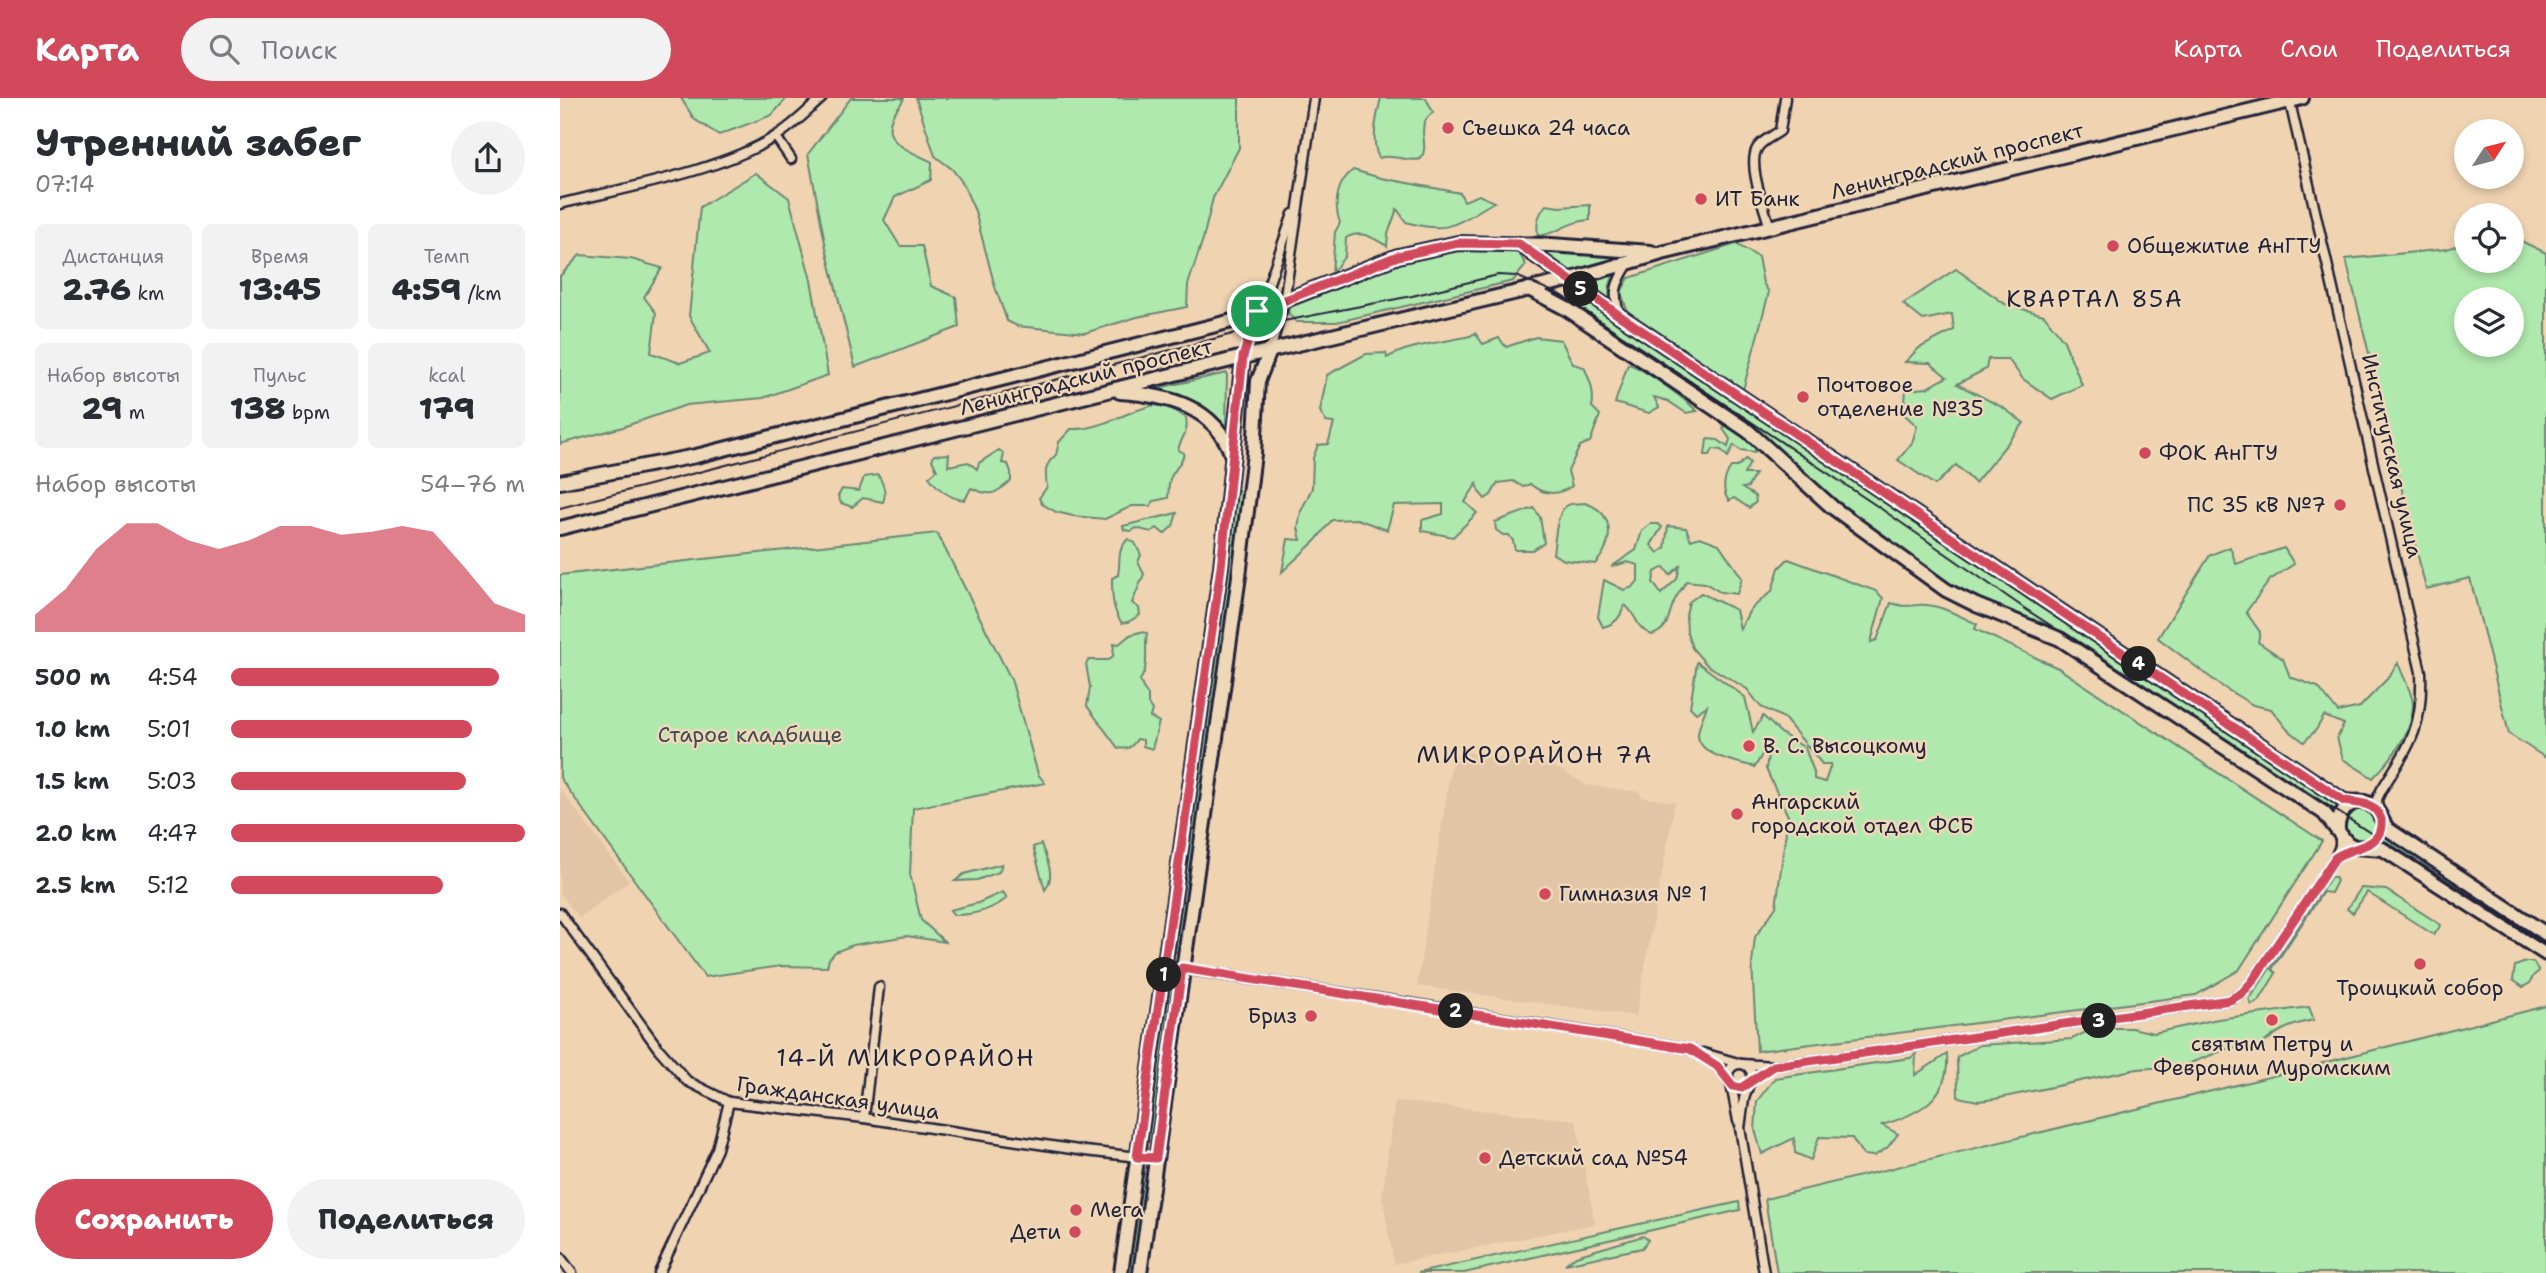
<!DOCTYPE html>
<html lang="ru">
<meta charset="utf-8">
<style>
:root{--surface:#fff;--page:#f2f2f3;--text:#2b2b33;--muted:#7c7c81;--accent:#d1495b}
body{margin:0;font-family:"Shantell Sans",sans-serif;background:var(--page);color:var(--text);height:100vh;display:flex;flex-direction:column;font-size:26px;white-space:nowrap}
*{box-sizing:border-box;margin:0}
p{font-size:23px;color:var(--muted)}
.icon{flex:none;width:38px;height:38px;fill:none;stroke:currentColor;stroke-width:2;stroke-linecap:round;stroke-linejoin:round}
.map{position:relative;flex:1;overflow:hidden}
.panel{display:flex;flex-direction:column;background:var(--surface);width:560px}
.panel>*{flex:none}
.needle{width:46px;rotate:54deg}
.fabs{position:absolute;left:1894px;top:21px;display:grid;gap:14px}
.fabs a{display:grid;place-items:center;width:70px;height:70px;border-radius:50%;background:var(--surface);box-shadow:0 4px 10px #0003;font-size:35px}
.pin{position:absolute;display:grid;place-items:center;width:60px;height:60px;color:#fff;margin:-30px;border:4px solid #fff;border-radius:50%;box-shadow:0 2px 7px #0007}
.km{position:absolute;width:35px;height:35px;margin:-18px;border-radius:50%;background:#222;color:#fff;font-size:19px;line-height:35px;text-align:center}
.round{display:grid;place-items:center;flex:none;width:74px;height:74px;border-radius:37px;background:var(--page)}
.summary{display:flex;align-items:center;justify-content:space-between;height:119px;padding:0 35px}
h1{font-size:38px;font-weight:800;line-height:52px}
.figures{display:grid;grid-template-columns:repeat(3,1fr);gap:10px;height:119px;padding:7px 35px}
.figures div{display:grid;align-content:center;border-radius:10px;background:var(--page);text-align:center}
.figures b{font-size:30px;font-weight:800}
.figures small{font-size:19px;font-weight:400}
.figures p{font-size:19px}
.chart{height:196px;padding:14px 35px}
.chart p{display:flex;justify-content:space-between}
.chart svg{width:100%;height:126px;margin-top:7px;fill:var(--accent);opacity:.7}
.primary-button{display:flex;gap:14px;margin-top:auto;padding:14px 35px}
.primary-button a{flex:1;height:80px;border-radius:42px;background:var(--accent);color:#fff;font-size:28px;font-weight:800;line-height:80px;text-align:center}
.primary-button a+a{background:var(--page);color:var(--text)}
ul{padding:0 35px;list-style:none;font-size:23px}
li{display:grid;grid-template-columns:112px 84px 1fr;align-items:center;height:52px}
li i{height:18px;border-radius:9px;background:var(--accent)}
header{display:flex;align-items:center;gap:42px;box-sizing:border-box;height:98px;padding:0 35px;background:var(--accent);color:#fff}
header strong{font-size:33px}
nav{display:flex;gap:38px;margin-inline-start:auto;font-size:24px}
.search{width:490px;height:63px;background:var(--page);display:flex;align-items:center;gap:18px;box-sizing:border-box;padding:0 24px;border-radius:38px;color:var(--muted);font-size:26px}
main{display:flex;flex:1;min-height:0}
.map>svg:first-child{display:block}
.built{fill:#e2c5a6}
.green{fill:#b0e9ad;stroke:#698674;stroke-width:2;fill-rule:evenodd}
.lines{fill:none;stroke-linecap:round;stroke-linejoin:round}
.street-casing{stroke:#22223b;stroke-width:13}
.secondary-casing{stroke:#22223b;stroke-width:18}
.street{stroke:#efd8b8;stroke-width:8}
.secondary{stroke:#efd8b8;stroke-width:12}
.tram{stroke:#22223b;stroke-width:2}
.route-casing{stroke:#fff;stroke-width:14}
.route{stroke:#d1495b;stroke-width:9}
.poi-dot{fill:#d1495b;stroke:#efd8b8;stroke-width:2.5}
.labels{text-anchor:middle;stroke-width:5;stroke-linejoin:round;paint-order:stroke}
.poi-label{font-size:21px;fill:#22223b;stroke:#efd8b8;text-anchor:start}
.street-label{font-size:21px;fill:#22223b;stroke:#efd8b8}
.park-label{font-size:21px;fill:#3e4a52;stroke:#efd8b8}
.neighbourhood-label{font-size:23px;letter-spacing:2px;fill:#22223b;stroke:#efd8b8}
.quarter-label{font-size:24px;letter-spacing:2px;fill:#22223b;stroke:#efd8b8}
</style>
<header>
<strong>Карта</strong>
<div class="search"><svg class="icon" aria-label="search" viewBox="0 0 24 24"><circle cx="10" cy="10" r="6"/><path d="M15 15l6 6"/></svg>Поиск</div>
<nav><a>Карта</a><a>Слои</a><a>Поделиться</a></nav>
</header>
<main>
<section class="panel">
<div class="summary"><div><h1>Утренний забег</h1><p>07:14</p></div><a class="round"><svg class="icon" aria-label="share" viewBox="0 0 24 24"><path d="M12 15V3M7 8l5-5 5 5M5 13v7h14v-7"/></svg></a></div>
<div class="figures">
<div><p>Дистанция</p><b>2.76<small> km</small></b></div>
<div><p>Время</p><b>13:45</b></div>
<div><p>Темп</p><b>4:59<small> /km</small></b></div>
</div>
<div class="figures">
<div><p>Набор высоты</p><b>29<small> m</small></b></div>
<div><p>Пульс</p><b>138<small> bpm</small></b></div>
<div><p>kcal</p><b>179</b></div>
</div>
<div class="chart"><p><span>Набор высоты</span>54–76 m</p>
<svg viewBox="0 0 160 44" preserveAspectRatio="none"><path d="M0 44V38L10 29L20 15L30 6L40 6L50 12L60 15L70 12L80 7L90 7L100 10L110 9L120 7L130 9L140 21L150 34L160 38V44z"/></svg>
</div>
<ul>
<li><b>500 m</b>4:54<i style="width:91%"></i></li>
<li><b>1.0 km</b>5:01<i style="width:82%"></i></li>
<li><b>1.5 km</b>5:03<i style="width:80%"></i></li>
<li><b>2.0 km</b>4:47<i style="width:100%"></i></li>
<li><b>2.5 km</b>5:12<i style="width:72%"></i></li>
</ul>
<div class="primary-button"><a>Сохранить</a><a>Поделиться</a></div>
</section>
<div class="map">
<svg width="1986" height="1175" viewBox="0 0 1986 1175">
<rect width="100%" height="100%" fill="#f0d4b2"/>
<filter id="ink" filterUnits="userSpaceOnUse"><feTurbulence type="fractalNoise" baseFrequency=".0143" numOctaves="2"/><feDisplacementMap in="SourceGraphic" scale="14" xChannelSelector="R" yChannelSelector="G"/><feConvolveMatrix kernelMatrix="1 2 1 2 8 2 1 2 1" color-interpolation-filters="sRGB"/></filter>
<g filter="url(#ink)">
<g class="built">
<polygon points="905,654 995,669 1027,687 1080,694 1081,699 1115,704 1076,918 857,888 892,661"/>
<polygon points="0,690 69,783 19,820 0,795"/>
<polygon points="835,1003 1016,1022 1035,1126 834,1166 822,1098"/>
</g>
<g class="green">
<polygon points="121,0 227,0 212,17 159,37 134,21"/>
<path d="M291,0H344C341,8 335,12 332,19C320,46 354,54 372,64L371,82L335,99L324,122L340,148H362L371,188L396,199L399,229L295,269L266,150L248,56Z"/>
<polygon points="356,0 679,0 679,50 653,100 643,141 628,187 627,209 577,219 525,235 457,228 447,223 435,189 415,113 402,84 392,71 375,58"/>
<path d="M821,0H866L873,14C853,30 871,43 861,61C847,65 834,55 819,60C810,44 817,17 821,0Z"/>
<path d="M793,72L821,80L900,95L904,103L919,97L934,104C897,125 890,137 846,124L837,111L828,136L827,148C813,140 801,131 786,140L785,158L772,175L775,134L780,125C773,106 777,84 793,72Z"/>
<polygon points="196,75 229,100 251,182 268,277 203,300 126,307 63,329 0,346 0,178 20,157 71,161 102,170 84,199 96,215 91,255 120,265 150,255 129,218 140,109"/>
<path d="M986,107L999,109L1030,107V122C1007,123 999,136 978,138C976,125 978,117 986,107Z"/>
<path d="M1956,125L1963,144L1986,155V660L1949,636L1910,480L1866,491L1786,161L1887,151L1906,144V163H1951V127ZM1951,201V247H1906V201Z"/>
<polygon points="1176,146 1198,159 1203,185 1209,194 1183,292 1069,218 1061,194 1069,180"/>
<polygon points="956,150 966,167 953,183 777,224 736,224 728,215 729,207 827,167 885,154"/>
<polygon points="973,151 1074,158 1009,176"/>
<polygon points="1396,171 1445,206 1484,217 1504,243 1522,287 1492,301 1463,281 1448,261 1428,261 1426,271 1397,286 1442,309 1464,325 1415,385 1396,367 1375,387 1338,362 1352,345 1357,328 1344,316 1346,292 1367,290 1387,279 1370,265 1345,264 1359,250 1394,232 1392,216 1363,222 1343,206"/>
<polygon points="1055,173 1049,190 1050,204 1020,184"/>
<polygon points="1014,192 1779,707 1773,716 1501,536 1401,492 1368,471 1244,382 1189,327 1006,203"/>
<path d="M915,235L923,246L939,240L946,249L976,239L1001,242L1013,266L1024,269C1030,282 1035,295 1032,309L1040,317L1030,344L1020,348L1008,373L1012,388C997,398 983,397 970,386L963,389L953,383L938,385L931,397L925,401L919,394L917,385L905,404L917,415L893,439L862,433V422L883,416V406L834,407L827,432L797,421L772,422L756,442L722,474L728,441L741,442L738,430L741,413L752,390L753,360L758,347L768,346L774,325L766,324L760,313L767,277L806,256L826,255L827,260C848,247 885,244 910,238Z"/>
<path d="M1068,266C1082,269 1125,301 1137,313L1126,315L1108,303L1094,299L1099,309L1089,315L1055,305Z"/>
<polygon points="667,275 666,329 641,306 598,290"/>
<path d="M595,307C607,308 616,312 626,320C629,337 621,338 618,352L624,355C622,366 614,371 610,381C608,387 609,394 608,400L594,403L590,408H572L545,421L513,418L496,414L482,406L479,400L487,389C485,375 484,366 496,357L499,344L511,331C542,332 565,313 595,307Z"/>
<polygon points="1166,325 1183,336 1196,349 1195,354 1180,352 1174,347 1168,359 1161,352 1153,351 1150,357 1145,357 1147,341 1158,342 1168,349 1170,341 1163,331"/>
<path d="M439,352L444,356L442,365L448,366L451,374V383C434,397 431,399 411,390L405,402C391,401 378,391 369,379L377,372L372,362L374,357L389,356L388,368L408,364L417,371L419,365Z"/>
<path d="M1186,361L1190,365L1184,376H1195L1188,389L1182,390L1195,398L1196,404L1189,410L1174,400L1169,403C1161,393 1164,379 1171,369H1177Z"/>
<path d="M318,377C323,385 327,395 323,404L303,400L292,409L281,405L278,398L282,391L299,393L304,379Z"/>
<polygon points="676,392 684,394 619,854 615,854"/>
<path d="M1025,405C1056,415 1054,445 1035,466L1004,462L993,456C995,444 996,411 1008,407C1012,405 1020,406 1025,405Z"/>
<polygon points="974,410 980,419 984,445 972,452 955,452 953,443 949,437 943,437 936,432 935,424"/>
<polygon points="617,415 613,428 604,436 597,430 591,434 576,430 572,433 564,432 563,428"/>
<path d="M1090,426H1098L1102,429L1091,447L1098,455L1105,450L1108,428L1126,430L1131,442L1140,439L1159,446L1182,480L1177,496L1160,494L1145,485L1126,483C1123,490 1117,496 1114,504C1107,519 1110,531 1092,537C1074,529 1078,518 1065,507C1060,519 1057,525 1043,529L1038,519L1044,482L1064,492L1073,489L1078,483V467L1067,464L1051,469L1076,452L1082,433ZM1120,468L1117,481L1101,496L1093,484L1095,474L1104,469L1110,477Z"/>
<polygon points="377,435 451,581 478,676 485,685 353,710 350,776 361,822 385,844 347,838 293,847 275,854 269,861 267,869 221,868 145,879 0,680 0,477"/>
<path d="M568,441L575,445L581,457L578,464L584,476L572,505L579,510L580,517L568,524L562,525C552,513 552,495 552,480L558,477C561,462 556,453 568,441Z"/>
<path d="M1670,449L1676,466L1724,450L1734,466L1710,482L1686,514L1700,534L1698,544L1723,561L1730,579L1758,589L1778,614L1800,609L1827,581L1838,565C1842,577 1853,595 1853,607C1853,634 1831,662 1813,680L1783,661L1777,640L1784,626L1764,618L1756,632L1744,644L1727,631L1711,611L1693,607L1663,589L1598,540L1650,457Z"/>
<path d="M1228,461L1316,493L1323,500L1311,544L1317,542L1331,505C1346,509 1344,508 1358,507C1378,505 1399,518 1417,526L1415,531L1498,570L1762,743L1679,872L1636,897L1197,953L1192,866L1195,839L1216,809L1228,718L1206,671L1209,650L1205,651L1195,669C1178,664 1137,658 1138,636C1139,626 1144,616 1147,608L1136,615L1130,609L1137,564L1185,599L1193,634L1203,618L1221,635L1245,650L1254,674V681L1265,684L1271,666H1262L1224,620L1201,609L1187,591L1147,567L1132,550L1127,534L1126,517L1129,504L1141,495L1176,512L1180,531L1190,512L1212,493L1219,470Z"/>
<path d="M580,534L587,535C584,551 590,569 580,582L583,590L588,597V606L592,612L590,619L599,624L592,651L583,648V642L577,641C572,649 568,652 558,650L527,608L530,589L526,566L529,562H548L553,558L554,545L559,546L570,537Z"/>
<polygon points="1800,706 1812,711 1820,728 1815,740 1806,746 1785,740 1781,718"/>
<polygon points="1826,738 1986,843 1986,853 1821,745"/>
<path d="M481,746C487,763 496,777 485,792L473,749Z"/>
<polygon points="442,766 439,774 417,782 395,783 404,776"/>
<polygon points="1771,779 1775,779 1777,783 1771,795 1763,794 1712,871 1716,875 1699,903 1692,907 1689,902"/>
<polygon points="1801,790 1826,792 1881,827 1874,837 1807,794 1793,815 1787,811"/>
<path d="M443,794L447,800C432,812 413,817 394,817L390,812L418,805Z"/>
<polygon points="1966,864 1973,864 1979,873 1973,878 1970,885 1963,889 1953,882 1955,868"/>
<polygon points="610,886 615,887 592,1043 587,1042"/>
<polygon points="1986,908 1986,1175 1217,1175 1205,1101 1697,982"/>
<path d="M1749,909L1754,922C1728,927 1716,933 1696,952L1670,950L1622,968L1577,971L1435,1001L1418,1003L1398,999L1397,959L1420,947L1512,941L1534,930H1572L1594,935L1658,921Z"/>
<path d="M1356,956L1355,977L1387,956C1390,1000 1359,1016 1322,1027L1338,1036L1327,1050L1314,1058L1303,1057L1292,1040L1259,1039L1251,1062L1235,1055L1234,1040L1202,1056L1195,1032L1197,1003L1215,980L1350,960Z"/>
<polygon points="582,1076 588,1077 574,1175 568,1175"/>
<polygon points="1179,1104 1180,1112 904,1175 858,1175"/>
<polygon points="1083,1138 1088,1142 1082,1150 1005,1166 1016,1158"/>
</g>
<g class="lines">
<g class="street-casing">
<g id="street">
<path d="M1729,0L1861,574C1863,630 1851,645 1822,691L1817,701L1818,713"/>
<polyline points="216,39 231,61"/>
<path d="M0,106C64,90 162,73 216,38C233,28 247,13 262,0"/>
<path d="M1210,130C1205,111 1186,65 1198,49C1203,42 1213,38 1220,33L1225,0"/>
<path d="M1060,218C1052,194 1055,187 1068,166"/>
<polyline points="710,253 724,204 754,0"/>
<polyline points="683,259 733,116"/>
<polyline points="0,815 98,950 127,983 169,1004 304,1020 525,1053 596,1061"/>
<polyline points="605,868 854,906 1130,951 1155,966 1168,980"/>
<polyline points="1143,955 1178,965"/>
<circle cx="1180" cy="978" r="12"/>
<polyline points="1182,966 1214,968 1670,902 1682,895 1692,884 1775,760 1780,748 1780,738"/>
<polyline points="1171,986 1178,1023"/>
<polyline points="1189,986 1184,1001 1180,1030 1204,1175"/>
<polyline points="304,1020 319,889"/>
<polyline points="0,1159 12,1175"/>
<polyline points="99,1175 157,1051 169,1004"/>
</g>
</g>
<g class="secondary-casing">
<g id="secondary">
<polyline points="959,146 1060,218 1784,703 1798,704"/>
<polyline points="969,191 1007,211 1188,333 1272,409 1386,492 1416,507 1500,541 1764,715 1787,745 1795,749 1823,751 1986,856"/>
<path d="M560,294C606,297 656,308 672,358"/>
<polyline points="0,384 136,358 672,223 838,158 898,145 991,147 1091,154"/>
<polyline points="0,430 683,259 1008,182 1102,155 1742,0"/>
<path d="M1778,732C1776,713 1796,694 1814,709C1821,715 1822,726 1829,732L1986,836"/>
<polyline points="561,1175 661,469 683,259"/>
<polyline points="580,1175 679,478 694,356 698,283 710,253"/>
</g>
</g>
<use href="#street" class="street"/>
<use href="#secondary" class="secondary"/>
<polyline class="tram" points="0,410 719,224 852,198 938,177 956,178 1003,198 1320,410 1464,510 1986,849"/>
</g>
</g>
<g class="lines" filter="url(#ink)">
<g class="route-casing">
<path id="route" d="M898,145L959,146L1060,218L1784,703C1801,706 1814,703 1821,721C1824,751 1793,747 1775,760L1692,884L1682,895L1670,902L1214,968L1181,990L1173,988L1157,968L1130,951L622,870L596,1060L577,1059L661,469L683,259L697,213L838,158Z"/>
</g>
<use href="#route" class="route"/>
</g>
<g class="poi-dot">
<circle cx="888" cy="30" r="7"/>
<circle cx="1141" cy="101" r="7"/>
<circle cx="1553" cy="148" r="7"/>
<circle cx="1243" cy="299" r="7"/>
<circle cx="1585" cy="355" r="7"/>
<circle cx="1780" cy="407" r="7"/>
<circle cx="1189" cy="648" r="7"/>
<circle cx="1177" cy="716" r="7"/>
<circle cx="985" cy="796" r="7"/>
<circle cx="1860" cy="866" r="7"/>
<circle cx="751" cy="918" r="7"/>
<circle cx="1712" cy="922" r="7"/>
<circle cx="925" cy="1060" r="7"/>
<circle cx="516" cy="1112" r="7"/>
<circle cx="515" cy="1134" r="7"/>
</g>
<g class="labels">
<g class="poi-label">
<text x="902" y="37">Съешка 24 часа</text>
<text x="1155" y="108">ИТ Банк</text>
<text x="1567" y="155">Общежитие АнГТУ</text>
<text x="1257" y="294">Почтовое<tspan x="1257" dy="24">отделение №35</tspan></text>
<text x="1599" y="362">ФОК АнГТУ</text>
<text x="1766" y="414" text-anchor="end">ПС 35 кВ №7</text>
<text x="1203" y="655">В. С. Высоцкому</text>
<text x="1191" y="711">Ангарский<tspan x="1191" dy="24">городской отдел ФСБ</tspan></text>
<text x="999" y="803">Гимназия № 1</text>
<text x="1860" y="897" text-anchor="middle">Троицкий собор</text>
<text x="737" y="925" text-anchor="end">Бриз</text>
<text x="1712" y="953" text-anchor="middle">святым Петру и<tspan x="1712" dy="24">Февронии Муромским</tspan></text>
<text x="939" y="1067">Детский сад №54</text>
<text x="530" y="1119">Мега</text>
<text x="501" y="1141" text-anchor="end">Дети</text>
</g>
<g class="street-label">
<text transform="translate(1397 63) rotate(-14)" y="7">Ленинградский проспект</text>
<text transform="translate(526 279) rotate(-14)" y="7">Ленинградский проспект</text>
<text transform="translate(1832 358) rotate(77)" y="7">Институтская улица</text>
<text transform="translate(278 1000) rotate(8)" y="7">Гражданская улица</text>
</g>
<g class="park-label">
<text x="190" y="644">Старое кладбище</text>
</g>
<g class="neighbourhood-label">
<text x="1535" y="209">КВАРТАЛ 85А</text>
</g>
<g class="quarter-label">
<text x="975" y="665">МИКРОРАЙОН 7А</text>
<text x="346" y="968">14-Й МИКРОРАЙОН</text>
</g>
</g>
</svg>
<div class="fabs">
<a><svg class="needle" viewBox="-14 -14 28 28"><path d="M0-13l5 13h-10z" fill="#e53935"/><path d="M0 13l5-13h-10z" fill="#7c7c81"/></svg></a>
<a><svg class="icon" aria-label="locate" viewBox="0 0 24 24"><circle cx="12" cy="12" r="6"/><path d="M12 2v4M12 18v4M2 12h4M18 12h4"/></svg></a>
<a><svg class="icon" aria-label="layers" viewBox="0 0 24 24"><path d="M12 4l9 5-9 5-9-5zM3 14l9 5 9-5"/></svg></a>
</div>
<div class="pin" style="left:697px;top:213px;background:#1e9e55"><svg class="icon" aria-label="arrive" viewBox="0 0 24 24"><path d="M6 21V4h12l-3 4 3 4H6"/></svg></div>
<b class="km" style="left:604px;top:877px">1</b>
<b class="km" style="left:896px;top:913px">2</b>
<b class="km" style="left:1539px;top:923px">3</b>
<b class="km" style="left:1579px;top:566px">4</b>
<b class="km" style="left:1021px;top:191px">5</b>
</div>
</main>
